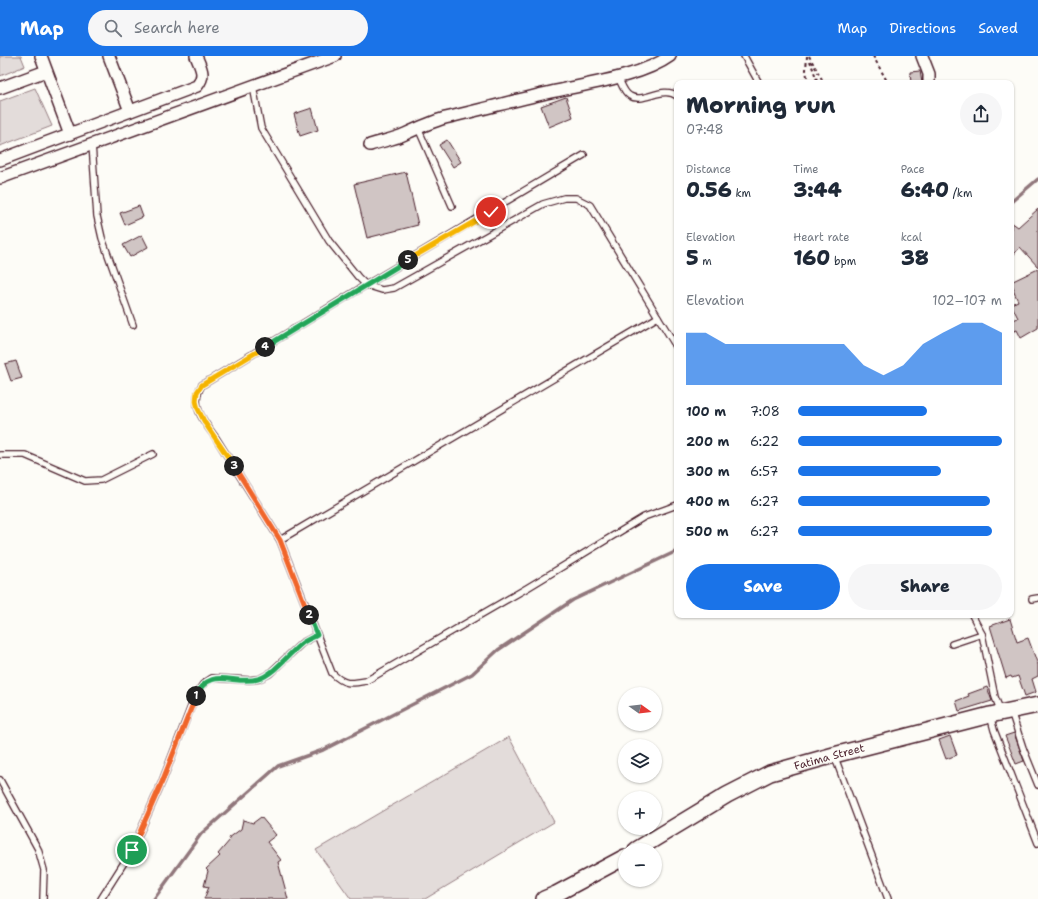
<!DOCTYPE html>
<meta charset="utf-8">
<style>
:root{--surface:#fff;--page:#f6f6f7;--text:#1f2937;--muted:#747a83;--accent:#1a73e8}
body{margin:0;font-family:"Shantell Sans",sans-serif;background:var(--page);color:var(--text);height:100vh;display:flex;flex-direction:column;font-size:15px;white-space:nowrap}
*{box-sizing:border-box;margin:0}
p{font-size:13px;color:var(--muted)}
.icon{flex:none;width:22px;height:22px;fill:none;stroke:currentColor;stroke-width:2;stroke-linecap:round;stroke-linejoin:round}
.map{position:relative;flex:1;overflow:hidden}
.sheet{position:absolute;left:674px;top:24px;width:340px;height:538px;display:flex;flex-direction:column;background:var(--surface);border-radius:8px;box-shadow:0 1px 3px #0004}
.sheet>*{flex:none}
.needle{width:26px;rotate:105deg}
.controls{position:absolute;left:618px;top:631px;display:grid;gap:8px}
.controls a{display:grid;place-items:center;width:44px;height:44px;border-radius:50%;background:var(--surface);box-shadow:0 1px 3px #0004;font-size:20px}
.pin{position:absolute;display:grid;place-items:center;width:34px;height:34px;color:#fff;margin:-17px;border:2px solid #fff;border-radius:50%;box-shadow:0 1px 4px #0007}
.km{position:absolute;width:20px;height:20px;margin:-10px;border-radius:50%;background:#222;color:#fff;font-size:11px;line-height:20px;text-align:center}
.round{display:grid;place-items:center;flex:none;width:42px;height:42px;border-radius:21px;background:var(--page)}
.summary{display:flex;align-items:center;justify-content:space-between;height:68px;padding:0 12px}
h1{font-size:22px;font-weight:800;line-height:30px}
.figures{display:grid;grid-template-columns:repeat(3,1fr);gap:6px;height:68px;padding:4px 12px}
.figures div{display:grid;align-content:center}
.figures b{font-size:20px;font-weight:800}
.figures small{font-size:11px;font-weight:400}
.figures p{font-size:11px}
.chart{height:112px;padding:8px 12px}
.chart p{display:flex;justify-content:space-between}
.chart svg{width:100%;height:72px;margin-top:4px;fill:var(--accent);opacity:.7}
.action{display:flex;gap:8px;margin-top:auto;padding:8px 12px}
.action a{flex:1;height:46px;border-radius:24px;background:var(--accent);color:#fff;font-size:16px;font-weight:800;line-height:46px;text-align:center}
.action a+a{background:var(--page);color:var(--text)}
ul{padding:0 12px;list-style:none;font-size:13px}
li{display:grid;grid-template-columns:64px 48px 1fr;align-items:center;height:30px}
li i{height:10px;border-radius:5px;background:var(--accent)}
header{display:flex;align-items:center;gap:24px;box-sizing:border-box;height:56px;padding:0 20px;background:var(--accent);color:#fff}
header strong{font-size:19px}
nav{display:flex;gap:22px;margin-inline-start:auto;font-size:14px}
.search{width:280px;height:36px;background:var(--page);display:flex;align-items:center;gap:10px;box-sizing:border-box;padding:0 14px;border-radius:22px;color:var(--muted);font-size:15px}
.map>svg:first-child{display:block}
.green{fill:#e3dcda;stroke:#967e82}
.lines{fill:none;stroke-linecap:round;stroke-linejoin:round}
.stream{stroke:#91777b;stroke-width:3.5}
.building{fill:#d0c5c4;stroke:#4a1f2b}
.lane-casing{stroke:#4a1f2b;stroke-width:8}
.street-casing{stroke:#4a1f2b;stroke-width:14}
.secondary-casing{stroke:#4a1f2b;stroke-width:18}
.path{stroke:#4a1f2b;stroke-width:2;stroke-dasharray:3 3;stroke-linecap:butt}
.lane{stroke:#fdfcf7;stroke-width:5.5}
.street{stroke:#fdfcf7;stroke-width:11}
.secondary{stroke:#fdfcf7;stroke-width:15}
.split-1-casing{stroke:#fff;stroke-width:8}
.split-2-casing{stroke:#fff;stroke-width:8}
.split-3-casing{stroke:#fff;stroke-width:8}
.split-4-casing{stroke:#fff;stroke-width:8}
.split-5-casing{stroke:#fff;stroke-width:8}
.split-6-casing{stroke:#fff;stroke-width:8}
.split-1{stroke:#f0652b;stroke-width:5}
.split-2{stroke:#22a559;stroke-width:5}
.split-3{stroke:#f0652b;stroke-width:5}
.split-4{stroke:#f5b400;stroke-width:5}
.split-5{stroke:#22a559;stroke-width:5}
.split-6{stroke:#f5b400;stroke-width:5}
.labels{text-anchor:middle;stroke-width:3;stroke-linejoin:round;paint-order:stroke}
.street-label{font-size:11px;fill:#4a1f2b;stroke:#fdfcf7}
</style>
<header>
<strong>Map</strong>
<div class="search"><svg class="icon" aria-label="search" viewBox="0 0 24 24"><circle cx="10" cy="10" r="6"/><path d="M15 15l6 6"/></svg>Search here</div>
<nav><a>Map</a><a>Directions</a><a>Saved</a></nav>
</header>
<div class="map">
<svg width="1038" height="843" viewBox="0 0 1038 843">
<rect width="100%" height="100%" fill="#fdfcf7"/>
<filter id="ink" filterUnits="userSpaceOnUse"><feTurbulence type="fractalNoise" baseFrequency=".025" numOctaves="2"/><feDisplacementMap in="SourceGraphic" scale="8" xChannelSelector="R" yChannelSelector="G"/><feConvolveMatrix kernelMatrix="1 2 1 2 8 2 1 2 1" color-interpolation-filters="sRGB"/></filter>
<g filter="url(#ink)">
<g class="green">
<polygon points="0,0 21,0 25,10 0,20"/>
<polygon points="35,32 52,70 0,90 0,45"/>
<polygon points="509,681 554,766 425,843 351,843 316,794"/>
</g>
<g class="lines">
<g class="stream">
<polyline points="1011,146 1038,123"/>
<polyline points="154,843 201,778 278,710 323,694 472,618 498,594 573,544 677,495"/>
</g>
</g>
<g class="building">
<polygon points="920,15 922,27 911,27 910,16"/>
<polygon points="566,41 573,61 549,71 541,50"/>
<polygon points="312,52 318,74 300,80 294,58"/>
<polygon points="447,84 461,106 453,111 439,89"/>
<polygon points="406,116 418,169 367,182 354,128"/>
<polygon points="139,150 143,161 125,169 120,157"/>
<polygon points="1038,153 1038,211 1020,191 1011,202 1011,166 1018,171"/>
<polygon points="142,179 148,191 130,201 123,189"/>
<polygon points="1038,213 1038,272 1021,282 1017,274 1011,276 1011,265 1018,262 1011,248 1018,245 1013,234 1014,233 1011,226"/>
<polygon points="16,305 22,322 11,325 5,308"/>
<polygon points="1010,563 1017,586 1028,582 1038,609 1038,620 1032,623 1036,636 1025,640 1018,620 1012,622 1011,620 1006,622 990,570"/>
<polygon points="987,631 992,645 959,655 956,645 969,640 968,638"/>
<polygon points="1014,677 1024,705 1016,708 1005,680"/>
<polygon points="950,680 957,699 946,703 939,684"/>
<polygon points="261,761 276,779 267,786 281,804 278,806 288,843 204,843 209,831 204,830 208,815 206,813 220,800 218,798 230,784 229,782 241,773 243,764 253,767"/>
</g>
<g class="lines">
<g class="lane-casing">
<g id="lane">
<polyline points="744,0 759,27"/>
<path d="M618,21C621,27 624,37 630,40C643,48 663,29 677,40"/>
<polyline points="253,30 261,72 329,185 358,221 366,229 382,234 394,232 543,148 564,142 576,142 590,149 677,292"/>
<polyline points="418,72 452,150"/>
<polyline points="92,88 97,160 102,182 133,269"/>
<path d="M584,99L366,229L202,329C189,349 204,366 216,382L280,484L332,617C344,629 350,628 366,625L527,532L644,461L677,449"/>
<polyline points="0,399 25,399 85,425 101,424 153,398"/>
<polyline points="280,484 658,261"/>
<polyline points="1032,543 1038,542"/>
<polyline points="972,559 982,578 995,641 1001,656"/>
<polyline points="952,588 982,578"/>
<polyline points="1011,655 1023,692 1038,729"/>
<polyline points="990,659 994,674 1038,787"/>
<polyline points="834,699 888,843"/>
<polyline points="0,724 38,793 44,814 43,843"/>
<polyline points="101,843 132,794 162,726 196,638 203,628 212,622 249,624 259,623 269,618 302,587 317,579"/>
</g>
</g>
<g class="street-casing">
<g id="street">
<polyline points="41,0 70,78"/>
<polyline points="109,0 130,55"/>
<polyline points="922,0 929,18 929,25"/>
<polyline points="0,32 46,15"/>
<path d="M370,89C382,85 395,83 405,78C418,72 431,66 445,62C480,54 516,44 551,36C586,28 641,21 670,0"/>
<path d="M0,104L197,30C206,19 201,12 196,0"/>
<polyline points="0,122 335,0"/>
</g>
</g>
<g class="secondary-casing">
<g id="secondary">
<path id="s1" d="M636,794L727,739L770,717L834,699L990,659L1038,649"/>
<polyline points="544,843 556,838 625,801"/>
</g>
</g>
<g class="path">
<polyline points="807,0 806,14 808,27"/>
<polyline points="809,0 824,27"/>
<polyline points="873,0 888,27"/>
<polyline points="810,5 818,27"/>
</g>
<use href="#lane" class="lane"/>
<use href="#street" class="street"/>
<use href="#secondary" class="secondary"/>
</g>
</g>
<g class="lines" filter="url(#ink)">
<g class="split-1-casing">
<polyline id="split-1" points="132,794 162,726 196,640"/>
</g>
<g class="split-2-casing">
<path id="split-2" d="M196,640C210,609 234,630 258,623C273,619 289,598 301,588C306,584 312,582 317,579L309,559"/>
</g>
<g class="split-3-casing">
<polyline id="split-3" points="234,410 280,484 309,559"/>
</g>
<g class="split-4-casing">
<polyline id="split-4" points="234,410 205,367 198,353 196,345 197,336 202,329 265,291"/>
</g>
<g class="split-5-casing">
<polyline id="split-5" points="265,291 408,204"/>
</g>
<g class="split-6-casing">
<polyline id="split-6" points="408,204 491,156"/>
</g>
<use href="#split-1" class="split-1"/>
<use href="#split-2" class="split-2"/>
<use href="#split-3" class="split-3"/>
<use href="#split-4" class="split-4"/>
<use href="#split-5" class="split-5"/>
<use href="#split-6" class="split-6"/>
</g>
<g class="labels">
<g class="street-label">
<text dy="4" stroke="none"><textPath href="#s1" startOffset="216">Fatima Street</textPath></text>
</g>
</g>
</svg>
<div class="controls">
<a><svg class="needle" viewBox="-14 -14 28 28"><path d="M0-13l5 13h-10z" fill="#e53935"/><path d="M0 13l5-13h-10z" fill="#747a83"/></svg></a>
<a><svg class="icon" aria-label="layers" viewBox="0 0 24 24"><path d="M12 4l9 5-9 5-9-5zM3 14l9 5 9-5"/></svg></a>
<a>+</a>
<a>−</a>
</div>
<div class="pin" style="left:132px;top:794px;background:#1e9e55"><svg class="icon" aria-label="arrive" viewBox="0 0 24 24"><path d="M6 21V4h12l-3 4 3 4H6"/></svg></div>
<div class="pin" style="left:491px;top:156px;background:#d93025"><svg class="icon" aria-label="check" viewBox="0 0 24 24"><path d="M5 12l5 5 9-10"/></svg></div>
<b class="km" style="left:196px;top:640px">1</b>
<b class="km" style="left:309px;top:559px">2</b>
<b class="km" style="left:234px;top:410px">3</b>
<b class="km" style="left:265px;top:291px">4</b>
<b class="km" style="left:408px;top:204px">5</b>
<section class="sheet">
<div class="summary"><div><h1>Morning run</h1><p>07:48</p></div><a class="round"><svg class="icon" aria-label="share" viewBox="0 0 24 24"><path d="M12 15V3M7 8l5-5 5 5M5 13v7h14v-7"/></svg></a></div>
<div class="figures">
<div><p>Distance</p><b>0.56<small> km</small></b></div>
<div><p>Time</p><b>3:44</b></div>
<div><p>Pace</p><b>6:40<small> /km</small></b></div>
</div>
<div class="figures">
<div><p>Elevation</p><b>5<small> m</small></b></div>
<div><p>Heart rate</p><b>160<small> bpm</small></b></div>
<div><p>kcal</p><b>38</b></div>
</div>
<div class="chart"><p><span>Elevation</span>102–107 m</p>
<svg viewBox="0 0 160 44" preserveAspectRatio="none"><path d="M0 44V12L10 12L20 19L30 19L40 19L50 19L60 19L70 19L80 19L90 32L100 38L110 32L120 19L130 12L140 6L150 6L160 12V44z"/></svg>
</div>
<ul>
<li><b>100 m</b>7:08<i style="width:63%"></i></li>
<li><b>200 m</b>6:22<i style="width:100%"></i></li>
<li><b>300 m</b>6:57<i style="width:70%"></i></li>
<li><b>400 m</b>6:27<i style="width:94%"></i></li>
<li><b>500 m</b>6:27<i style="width:95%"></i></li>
</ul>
<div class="action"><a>Save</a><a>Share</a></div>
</section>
</div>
